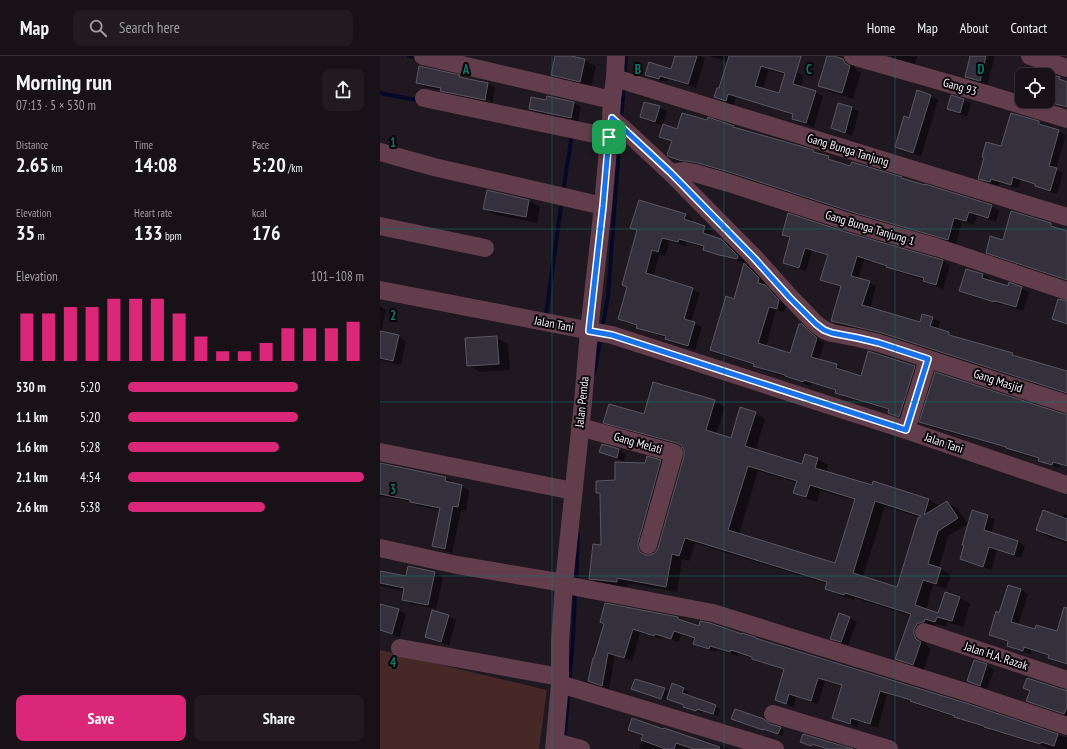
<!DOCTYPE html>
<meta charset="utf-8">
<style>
:root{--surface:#181218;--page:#211b21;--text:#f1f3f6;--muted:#9f9ea2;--line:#363237;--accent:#db2777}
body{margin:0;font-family:"PT Sans Narrow",sans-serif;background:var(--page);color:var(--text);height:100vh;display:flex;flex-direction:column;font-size:15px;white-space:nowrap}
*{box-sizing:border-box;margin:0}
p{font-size:13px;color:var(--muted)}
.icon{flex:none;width:22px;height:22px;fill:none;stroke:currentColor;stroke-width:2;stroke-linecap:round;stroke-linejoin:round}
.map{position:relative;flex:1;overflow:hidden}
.drawer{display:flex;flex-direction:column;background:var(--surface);width:380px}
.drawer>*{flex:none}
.controls{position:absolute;left:635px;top:12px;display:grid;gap:8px}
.controls a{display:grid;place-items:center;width:40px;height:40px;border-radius:8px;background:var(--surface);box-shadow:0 1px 3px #0004,0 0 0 1px var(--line);font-size:20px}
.pin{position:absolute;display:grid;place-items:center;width:34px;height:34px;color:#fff;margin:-17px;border-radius:8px;box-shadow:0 2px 6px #0006}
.round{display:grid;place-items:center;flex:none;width:42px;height:42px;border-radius:8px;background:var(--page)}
.summary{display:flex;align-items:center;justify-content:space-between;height:68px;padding:0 16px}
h1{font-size:22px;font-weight:700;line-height:30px}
.stats{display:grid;grid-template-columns:repeat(3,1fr);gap:6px;height:68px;padding:4px 16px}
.stats div{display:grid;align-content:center}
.stats b{font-size:20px;font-weight:700}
.stats small{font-size:11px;font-weight:400}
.stats p{font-size:11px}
.chart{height:112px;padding:8px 16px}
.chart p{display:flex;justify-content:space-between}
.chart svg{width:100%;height:72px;margin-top:4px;stroke:var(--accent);stroke-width:6}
.button{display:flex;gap:8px;margin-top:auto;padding:8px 16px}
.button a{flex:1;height:46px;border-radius:8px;background:var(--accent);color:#fff;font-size:16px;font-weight:700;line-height:46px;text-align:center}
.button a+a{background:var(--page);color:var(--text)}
ul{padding:0 16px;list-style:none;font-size:13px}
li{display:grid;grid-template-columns:64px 48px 1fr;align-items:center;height:30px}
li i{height:10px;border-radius:5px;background:var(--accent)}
header{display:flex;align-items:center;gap:24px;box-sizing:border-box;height:56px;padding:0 20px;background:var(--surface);border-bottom:1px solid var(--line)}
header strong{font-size:19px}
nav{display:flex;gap:22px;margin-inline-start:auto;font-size:14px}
.search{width:280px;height:36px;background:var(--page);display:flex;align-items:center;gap:10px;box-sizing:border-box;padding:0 14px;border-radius:8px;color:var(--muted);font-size:15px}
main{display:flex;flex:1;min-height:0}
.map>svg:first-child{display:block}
.green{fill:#462827}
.shadow{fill:#0007;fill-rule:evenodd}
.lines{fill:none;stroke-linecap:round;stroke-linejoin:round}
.stream{stroke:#050826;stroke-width:4}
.building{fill:#34313c;stroke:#5a5763;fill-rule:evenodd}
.minor{stroke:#623d4c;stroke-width:18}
.route-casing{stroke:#fff;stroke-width:8}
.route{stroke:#1a73e8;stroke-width:5}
.grid{fill:none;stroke:#0f766e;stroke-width:1;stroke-opacity:0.55}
.labels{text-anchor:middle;stroke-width:4;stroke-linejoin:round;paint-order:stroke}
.street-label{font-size:12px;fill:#f7f1f6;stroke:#080508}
.grid-label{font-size:13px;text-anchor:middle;font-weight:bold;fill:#0f766e;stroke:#080508;stroke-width:4;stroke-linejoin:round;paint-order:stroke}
</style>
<header>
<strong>Map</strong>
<div class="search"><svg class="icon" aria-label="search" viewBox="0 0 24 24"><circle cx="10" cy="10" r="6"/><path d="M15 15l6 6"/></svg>Search here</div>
<nav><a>Home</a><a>Map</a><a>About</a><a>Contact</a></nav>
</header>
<main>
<section class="drawer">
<div class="summary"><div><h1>Morning run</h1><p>07:13 · 5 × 530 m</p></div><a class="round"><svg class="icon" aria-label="share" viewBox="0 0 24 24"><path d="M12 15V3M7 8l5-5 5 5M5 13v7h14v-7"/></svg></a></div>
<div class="stats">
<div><p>Distance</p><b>2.65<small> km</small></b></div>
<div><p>Time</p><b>14:08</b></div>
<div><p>Pace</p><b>5:20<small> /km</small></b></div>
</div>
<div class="stats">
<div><p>Elevation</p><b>35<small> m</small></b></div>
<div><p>Heart rate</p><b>133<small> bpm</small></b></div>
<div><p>kcal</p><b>176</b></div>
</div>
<div class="chart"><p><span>Elevation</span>101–108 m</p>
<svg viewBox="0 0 160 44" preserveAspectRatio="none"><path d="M5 44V15M15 44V15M25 44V11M35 44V11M45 44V6M55 44V6M65 44V6M75 44V15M85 44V29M95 44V38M105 44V38M115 44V33M125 44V24M135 44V24M145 44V24M155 44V20"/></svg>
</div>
<ul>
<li><b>530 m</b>5:20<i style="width:72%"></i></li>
<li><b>1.1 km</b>5:20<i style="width:72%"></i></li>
<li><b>1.6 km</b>5:28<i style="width:64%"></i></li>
<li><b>2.1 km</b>4:54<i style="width:100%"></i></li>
<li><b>2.6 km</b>5:38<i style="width:58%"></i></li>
</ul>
<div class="button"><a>Save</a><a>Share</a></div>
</section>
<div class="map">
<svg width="687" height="693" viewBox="0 0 687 693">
<rect width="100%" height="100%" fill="#201820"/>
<polygon class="green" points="0,594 167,634 159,693 0,693"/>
<g class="shadow">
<polygon points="176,0 186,0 204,4 216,10 211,32 183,25 172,18"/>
<polygon points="296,0 321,0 325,2 316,32 288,23 287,26 274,23 266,18 292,14"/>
<path d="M329,0H418L417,16L424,20L421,31L435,36L443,40L434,71L421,67L413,62L414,59L356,41L354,49L343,45L335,41L340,34L348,6ZM389,14L406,19L400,38L383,33Z"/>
<polygon points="448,0 462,4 474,10 477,15 481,17 473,43 451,36 440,30"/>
<polygon points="511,0 537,0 535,8 515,3"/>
<polygon points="591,0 615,0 607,29 593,25 586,21"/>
<path d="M40,11L79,20L84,23L108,28L115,32L112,48L69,38L61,34L44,31L37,26ZM65,35L110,44V46L68,37Z"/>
<polygon points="648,11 661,16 665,18 679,22 687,27 687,52 662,45 668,45 668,19 646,19"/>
<polygon points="551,40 558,44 541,100 523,95 516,91 530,63"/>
<polygon points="584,44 591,48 587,61 575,57 568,53"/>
<polygon points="194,47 201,51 198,66 157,57 150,53"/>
<polygon points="279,51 287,55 283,69 298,74 328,65 353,70 359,74 433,95 456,106 471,111 472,107 521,122 526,125 611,150 619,154 616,166 597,160 594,169 582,165 576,188 484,161 361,121 327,111 316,109 310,109 298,105 290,100 292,86 280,81 284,70 268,65 261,61"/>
<polygon points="472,52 479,56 472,80 459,76 452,72"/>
<polygon points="659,66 686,79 676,113 683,117 677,138 663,134 656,129 641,124 638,132 619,127 618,130 606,126 599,122 621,92"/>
<polygon points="108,135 149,145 160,151 157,167 116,159 104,152"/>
<polygon points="259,145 306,159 313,164 312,167 324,171 332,175 330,180 341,184 349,188 365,205 365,207 331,197 324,193 324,192 306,186 305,190 290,185 285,200 280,198 273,220 312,233 320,237 311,266 322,271 315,294 293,287 286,283 286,282 265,275 258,271 246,267 239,263 248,231 258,175 252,171"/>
<polygon points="671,168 687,176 687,225 615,201 607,196 623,185"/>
<polygon points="403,178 468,178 563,205 570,209 563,233 551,229 544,225 544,224 515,215 508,211 484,204 478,223 489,226 496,230 490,253 540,268 543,259 553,262 560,266 558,274 569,277 576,281 576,282 633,298 639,302 687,318 687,338 510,281 459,269 452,265 462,231 449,227 442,223 448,200 432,195 426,215 411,210 404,206 410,183"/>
<polygon points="365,208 372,212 386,227 385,231 393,235 406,250 404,256 396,254 386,291 411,298 421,269 429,274 444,287 439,304 457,309 464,314 464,316 482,321 535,311 542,315 527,364 516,361 509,357 509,354 464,341 456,336 457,335 432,327 431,330 414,324 409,322 382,314 374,309 338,298 331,294 354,244"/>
<polygon points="587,214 603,219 610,223 609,226 628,231 641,232 649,236 643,255 622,248 622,249 588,239 580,234"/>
<polygon points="687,246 687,269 681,267 673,263"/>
<polygon points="0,250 6,254 1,276 19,280 26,285 21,309 0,304"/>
<polygon points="117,282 128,288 130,314 100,316 88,309"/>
<path d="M295,334L335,345L345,351L336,378L351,383L375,357L385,363L376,394L423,409L426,399L438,403L448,409L446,416L493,431L548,443L558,449V451L567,446L577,452L588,468L568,480L559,512L571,519L566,533L553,529L546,554L559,558L580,542L590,548L583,571L567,566L566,571L556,568L554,571L544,585L547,590L551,593L544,614L526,608L516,602L531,560L475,542L474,544L456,538L446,532L447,528L315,487L309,505L302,503L297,536L248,527L247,531L221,528L210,522L222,490L221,438L217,436L266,408L281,405L291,411L268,493L269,500L276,497L279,492L305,400L303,391L235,372L225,366L264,360ZM378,415L418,427L415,436L425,442L437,446L440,434L475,445L456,508L359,478ZM505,450L540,462L518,532L483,521Z"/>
<polygon points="687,359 687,411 680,409 679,412 666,408 660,404 634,396 630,393 548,370 541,366"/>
<polygon points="239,394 246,398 244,405 228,400 221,396"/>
<polygon points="0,408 66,422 73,426 73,428 82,430 89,434 86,455 81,454 72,497 61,494 53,490 60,454 38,450 33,446 0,440"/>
<polygon points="593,455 608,460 615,464 611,477 638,485 645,490 641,502 617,494 611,514 589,507 581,503"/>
<polygon points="684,458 687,459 687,487 668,481 657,474 682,462"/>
<polygon points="0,516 27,522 55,517 63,521 56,553 31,548 23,543 25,535 0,530"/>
<polygon points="641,534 648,538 638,569 656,574 678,577 687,557 687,609 676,606 669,602 669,600 651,594 650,598 635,593 628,589 629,586 617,582 610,578 620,558"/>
<polygon points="0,554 19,554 26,558 20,581 0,575"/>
<polygon points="68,560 76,564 69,589 54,585 46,581"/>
<polygon points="298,562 305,566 588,649 684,681 687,681 687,693 667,693 667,691 612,675 608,672 582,665 608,673 609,671 577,662 538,649 534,646 507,638 498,672 479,666 477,671 461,666 454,662 463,630 445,625 438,648 416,641 414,651 403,647 396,643 405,614 380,606 372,602 358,598 358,600 337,594 336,596 321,592 314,588 316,583 301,579 299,586 282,581 281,583 260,577 252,605 235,600 229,633 216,629 209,625 225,568"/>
<polygon points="469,562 477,566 468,589 458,586 451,582"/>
<polygon points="595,605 607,609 614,614 607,633 595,629 588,625"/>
<polygon points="292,629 308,635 307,640 335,650 340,653 338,660 322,655 322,657 309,653 304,651 305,649"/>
<polygon points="252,633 284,633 288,635 285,644"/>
<polygon points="687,635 687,660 655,649 648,645"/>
<polygon points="383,663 387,666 389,669 404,674 402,680 387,674 386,675 356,665"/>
<polygon points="249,673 319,685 320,683 351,693 259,693 264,680"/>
</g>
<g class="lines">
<g class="stream">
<polyline points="29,0 39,2"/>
<polyline points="244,20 246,0"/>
<polyline points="0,37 41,45"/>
<polyline points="241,64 244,29"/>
<polyline points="184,130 192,78"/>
<polyline points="164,259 166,259 181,151"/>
<polyline points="222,273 228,241 240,77"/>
<polyline points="214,318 221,281"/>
<polyline points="196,527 198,478"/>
<polyline points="189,627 193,584 195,536"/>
<polyline points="184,685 188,642"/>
</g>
</g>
<g class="building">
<polygon points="175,0 191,0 205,3 200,26 171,19"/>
<polygon points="295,0 317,0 308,28 280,20 279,23 265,19 269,6 291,13"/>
<path d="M349,0H421L413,28L436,35L426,67L412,63L413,58L348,38L346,45L334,41L337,32H339ZM381,10L405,17L399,37L375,30Z"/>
<polygon points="447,0 454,0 463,3 465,7 470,10 462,37 438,30"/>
<polygon points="590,0 606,0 600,25 585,21"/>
<polygon points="39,10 80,19 79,21 108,27 105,44 60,35 61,32 36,27"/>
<polygon points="668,18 680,21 679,23 687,26 687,51 668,46"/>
<polygon points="537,34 551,39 533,97 515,91 524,60 529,62"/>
<polygon points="571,39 584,43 580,57 567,53"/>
<polygon points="167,40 194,46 191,62 149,53 151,41 166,44"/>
<polygon points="264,46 280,50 275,66 260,61"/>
<polygon points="458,47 472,51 465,77 451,72"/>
<polygon points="302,57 327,64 328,61 354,70 353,71 434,94 433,96 449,100 448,103 470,110 472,106 522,121 521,122 545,129 545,128 612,149 608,162 589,156 586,165 574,162 568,184 475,157 352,117 318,107 307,105 302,105 290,101 287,99 292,85 279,81 283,68 297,73"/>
<polygon points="631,57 659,65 659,68 679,74 669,110 677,112 670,135 655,130 655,128 633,121 631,129 611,123 610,126 598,123 604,102 602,101 606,86 621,90"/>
<polygon points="107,134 149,144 146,161 103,153"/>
<polygon points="259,144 306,158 304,163 325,170 323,177 341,183 358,200 357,203 339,199 323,194 324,190 299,183 298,186 282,182 278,196 272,194 266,217 313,232 304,263 315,266 308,290 285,283 286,280 256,272 257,269 238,263 247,231 242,229 257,174 250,172"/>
<polygon points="631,155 671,167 671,170 687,175 687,224 606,197 610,180 623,184"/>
<polygon points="408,157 469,177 563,204 556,229 543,225 544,222 506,211 507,210 477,200 471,220 490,225 482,249 540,266 542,258 553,261 550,270 569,276 569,279 633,297 632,299 687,315 687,337 502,277 451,265 461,230 440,224 448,199 425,192 419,212 403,207 410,181 402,179"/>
<polygon points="364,207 379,222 378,227 385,229 399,244 397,253 389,251 378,287 410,297 419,268 422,268 429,275 437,282 431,301 457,308 456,312 481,320 488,295 535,310 519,361 508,357 509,353 455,337 456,334 424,324 423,326 405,320 405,319 373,310 374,308 330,294 346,240 354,243"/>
<polygon points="586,213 603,218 602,222 628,230 629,226 642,231 636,251 615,245 614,246 579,235"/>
<polygon points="678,243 687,245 687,268 672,263"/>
<polygon points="0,275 19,279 13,305 0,302"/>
<polygon points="117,280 119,308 87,310 85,282"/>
<polygon points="555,316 684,358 687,358 687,410 673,406 672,409 658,405 659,402 626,392 626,391 539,366"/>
<path d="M273,326L335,344L326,374L351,382L360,351L376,356L365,390L422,408L425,398L438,402L435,412L492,429L493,425L549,443L544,459L567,445L578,462L558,475L548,508L561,512L556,528L543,524L535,549L558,557L565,536L580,541L572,565L557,561L555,566L545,563L544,566H542L537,568L534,573V578L536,583L541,586L533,609L515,603L531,558L465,537L464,539L445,533L447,526L305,482L299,500L292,498L286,531L237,522V526L209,523L213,488L221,489L220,437H216V425L235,424V406L265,407L267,400L281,404L258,487V491L260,496L266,499H270L275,497L278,492L304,400V394L301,389L297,387L223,367L229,348L264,358ZM368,410L417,425L413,437L426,441L430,429L475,443L455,507L348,474ZM495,445L541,460L538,462L517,531L473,517Z"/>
<polygon points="222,388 239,393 237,402 219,396"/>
<polygon points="0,407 66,421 65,425 82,429 78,451 73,450 65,493 52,490 60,452 30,446 30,444 0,438"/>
<polygon points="592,454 608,459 604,474 638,485 634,499 609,491 603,511 580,503 584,489 582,489"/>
<polygon points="663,454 687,463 687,485 656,474"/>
<polygon points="28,510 55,516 48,549 22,544 24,532 0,527 0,515 26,520"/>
<polygon points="628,529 641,533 631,566 655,573 656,569 677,575 684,551 687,552 687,608 668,602 669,599 644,591 643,595 627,590 628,585 609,579 616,555 619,557"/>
<polygon points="225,547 298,561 298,563 319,570 320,565 330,567 362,578 362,577 375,581 375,582 589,648 678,678 674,690 661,686 660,688 604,671 604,670 574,661 575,660 530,645 531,644 500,635 490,668 471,662 470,668 452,662 462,629 438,622 431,645 409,638 406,648 395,644 404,613 372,603 372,601 351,594 350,596 330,590 329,593 313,588 315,582 294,575 291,583 275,578 274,580 253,573 244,602 228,597 222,630 208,625 213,602 214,602 224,568 220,566"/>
<polygon points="0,548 19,553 12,578 0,574"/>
<polygon points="52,554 69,559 61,586 45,581"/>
<polygon points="459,557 470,561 461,586 450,583"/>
<polygon points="594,604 607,608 600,630 587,625"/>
<polygon points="647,622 684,634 687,634 687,651 684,658 646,645 650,635 643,632"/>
<polygon points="255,623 285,632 281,643 251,633"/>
<polygon points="292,627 304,632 302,637 336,649 333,658 317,653 316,655 303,651 304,649 287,643"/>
<polygon points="355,653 384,663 386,665 390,668 401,671 398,678 383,673 383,674 351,663"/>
<polygon points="252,662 283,673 284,672 340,691 339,693 314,693 296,687 294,693 286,693 261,684 263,679 248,674"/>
<polygon points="423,678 473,693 448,693 432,688 431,690 420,686"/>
</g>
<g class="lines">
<g class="minor">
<polyline points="43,0 232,44"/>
<polyline points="473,0 609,39 687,63"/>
<polyline points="650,0 687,12"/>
<polyline points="235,22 687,161"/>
<polyline points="44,42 229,81"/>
<polyline points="231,62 246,75 291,117 374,201 410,241 436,268 444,274 452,277 478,282 499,287 687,348"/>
<polyline points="0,96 54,111 223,150"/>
<polyline points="291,117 305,115 315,117 349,127 472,167 556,191 687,235"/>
<polyline points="0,170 105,192"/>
<polyline points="0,234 232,279 526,374 687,429"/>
<polyline points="200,371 294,397 268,489"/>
<polyline points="526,374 548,303"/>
<polyline points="0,396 193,435"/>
<polyline points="0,492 77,509 184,527"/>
<polyline points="184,529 191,530 333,557 592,638 687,670"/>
<polyline points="544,576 687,624"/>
<polyline points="20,592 180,621"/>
<polyline points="180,628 395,693"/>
<polyline points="393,658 509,693"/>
<polyline points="175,686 201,693"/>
<polyline points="174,693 180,628 180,586 184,527 203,346 209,275 223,150 229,81 231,62 232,44 235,22 236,0"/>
</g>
</g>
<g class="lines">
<g class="route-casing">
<polygon id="route" points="232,62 246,75 291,117 374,202 410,242 436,268 444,274 452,277 478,282 499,287 548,303 526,374 232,279 209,275 223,150 229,81"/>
</g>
<use href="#route" class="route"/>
</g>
<path class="grid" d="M172,0V693M344,0V693M515,0V693M0,173H687M0,346H687M0,520H687"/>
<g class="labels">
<g class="street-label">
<text transform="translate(580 31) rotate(16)" y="4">Gang 93</text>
<text transform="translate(468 94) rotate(17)" y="4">Gang Bunga Tanjung</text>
<text transform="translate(490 172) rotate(17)" y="4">Gang Bunga Tanjung 1</text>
<text transform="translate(174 268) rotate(11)" y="4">Jalan Tani</text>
<text transform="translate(618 325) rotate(18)" y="4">Gang Masjid</text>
<text transform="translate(202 346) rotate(-84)" y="4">Jalan Pemda</text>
<text transform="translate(258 387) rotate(16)" y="4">Gang Melati</text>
<text transform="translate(564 387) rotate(19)" y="4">Jalan Tani</text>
<text transform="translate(616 600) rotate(18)" y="4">Jalan H.A. Razak</text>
</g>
</g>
<g class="grid-label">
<text x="86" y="18">A</text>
<text x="258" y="18">B</text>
<text x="429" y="18">C</text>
<text x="601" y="18">D</text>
<text x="13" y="91">1</text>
<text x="13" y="264">2</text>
<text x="13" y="438">3</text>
<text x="13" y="611">4</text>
</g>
</svg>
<div class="controls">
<a><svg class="icon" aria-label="locate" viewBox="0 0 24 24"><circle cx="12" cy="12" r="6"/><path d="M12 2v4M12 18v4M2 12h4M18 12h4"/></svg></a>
</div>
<div class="pin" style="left:229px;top:81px;background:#1e9e55"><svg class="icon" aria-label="arrive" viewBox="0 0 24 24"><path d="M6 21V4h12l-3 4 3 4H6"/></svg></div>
</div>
</main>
